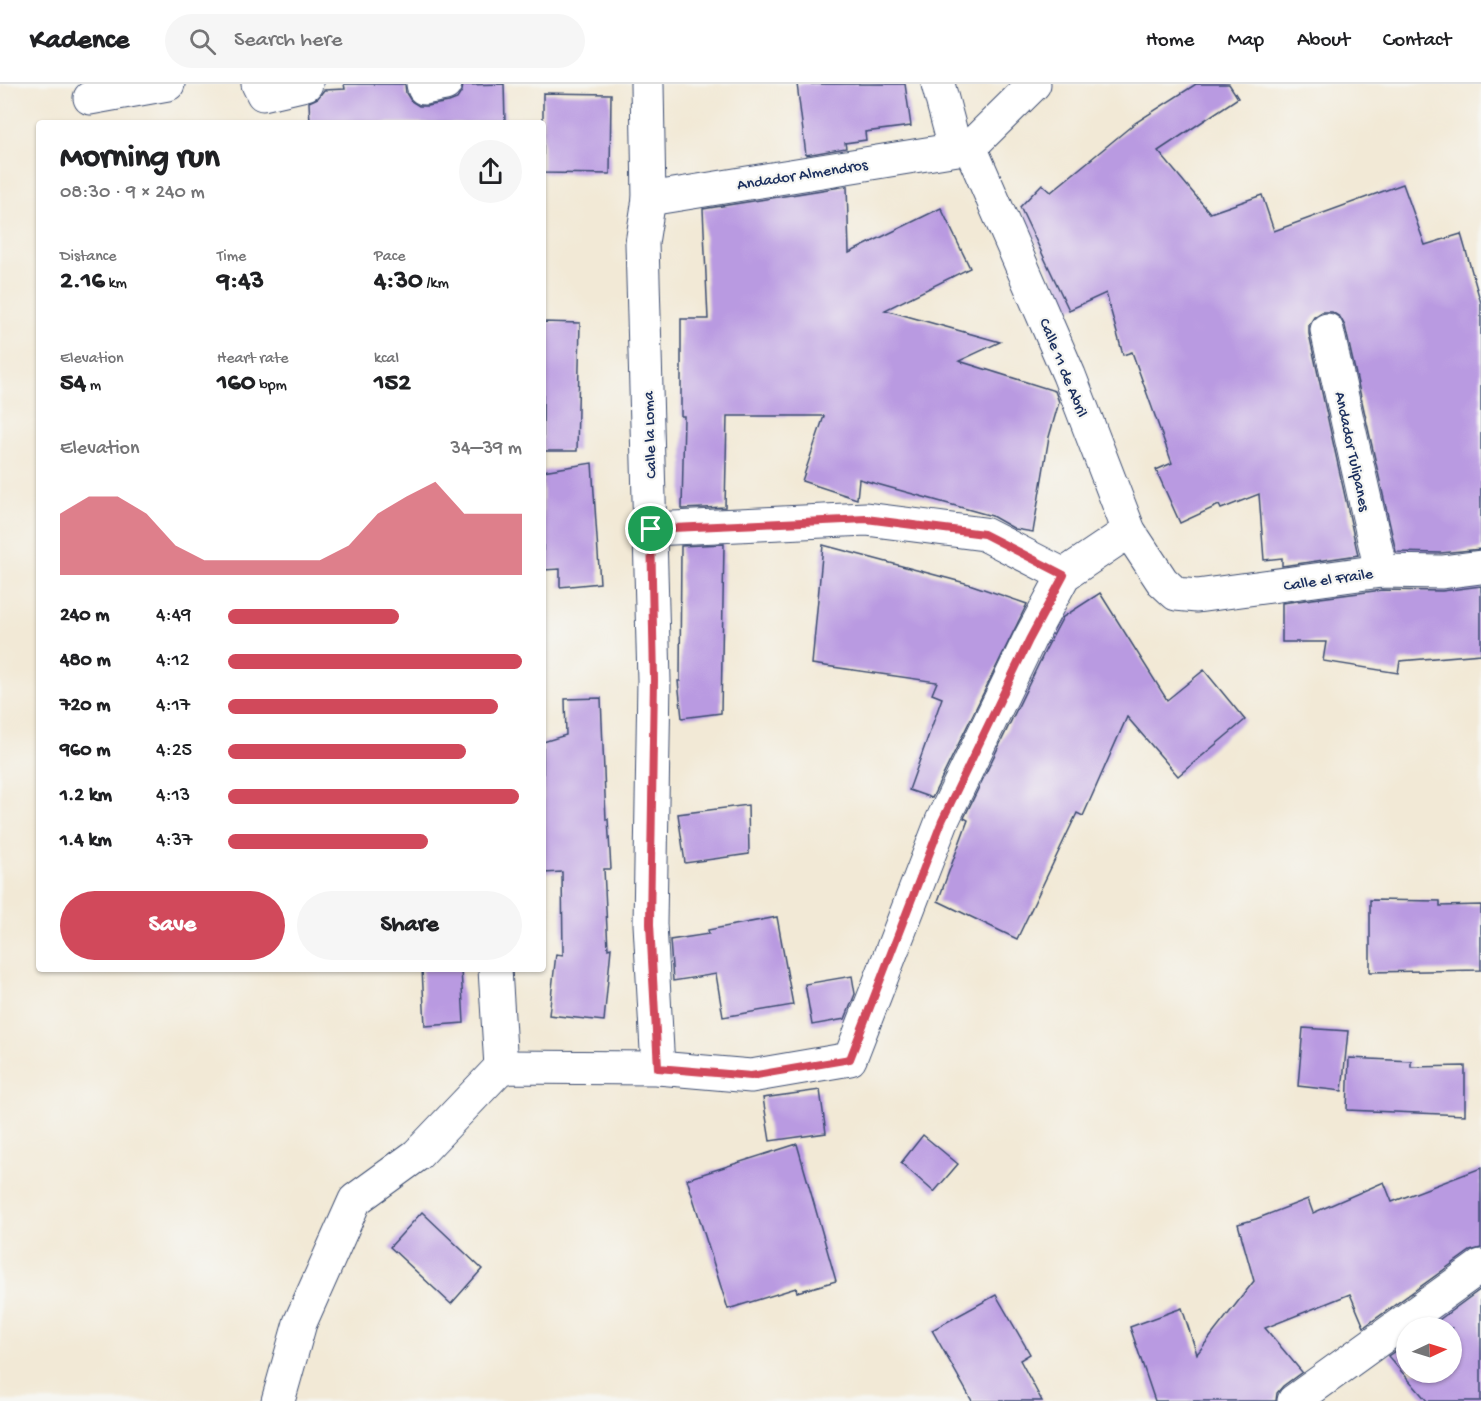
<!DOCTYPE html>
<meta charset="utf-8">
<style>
:root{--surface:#fff;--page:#f6f6f6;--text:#202124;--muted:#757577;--line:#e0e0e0;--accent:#d1495b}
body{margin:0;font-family:"Gochi Hand",sans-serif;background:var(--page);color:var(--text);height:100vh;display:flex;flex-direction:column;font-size:22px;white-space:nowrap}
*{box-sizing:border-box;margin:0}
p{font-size:20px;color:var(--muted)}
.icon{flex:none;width:33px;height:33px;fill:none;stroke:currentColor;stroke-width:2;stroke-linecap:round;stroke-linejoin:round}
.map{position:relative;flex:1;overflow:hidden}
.side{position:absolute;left:36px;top:36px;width:510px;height:852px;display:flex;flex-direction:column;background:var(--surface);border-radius:6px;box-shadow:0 2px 4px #0004}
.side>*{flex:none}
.needle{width:39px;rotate:86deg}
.controls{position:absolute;left:1396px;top:1233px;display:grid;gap:12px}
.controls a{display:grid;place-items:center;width:66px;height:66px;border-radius:50%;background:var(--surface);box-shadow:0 2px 4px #0004;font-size:30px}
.pin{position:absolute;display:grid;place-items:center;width:51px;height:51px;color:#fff;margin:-26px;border:3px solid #fff;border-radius:50%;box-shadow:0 2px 6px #0007}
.round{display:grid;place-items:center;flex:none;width:63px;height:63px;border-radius:32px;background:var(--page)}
.head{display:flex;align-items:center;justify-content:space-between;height:102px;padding:0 24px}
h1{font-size:33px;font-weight:700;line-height:45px}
.figures{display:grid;grid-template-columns:repeat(3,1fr);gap:9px;height:102px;padding:6px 24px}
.figures div{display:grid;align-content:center}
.figures b{font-size:26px;font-weight:700}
.figures small{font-size:16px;font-weight:400}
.figures p{font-size:16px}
.chart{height:168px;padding:12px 24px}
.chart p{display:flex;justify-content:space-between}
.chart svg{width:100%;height:108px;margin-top:6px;fill:var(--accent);opacity:.7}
.cta{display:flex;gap:12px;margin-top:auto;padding:12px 24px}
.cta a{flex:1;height:69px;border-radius:36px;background:var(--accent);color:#fff;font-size:24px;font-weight:700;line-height:69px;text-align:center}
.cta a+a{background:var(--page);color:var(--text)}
ul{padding:0 24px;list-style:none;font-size:20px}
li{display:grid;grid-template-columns:96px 72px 1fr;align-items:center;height:45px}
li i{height:15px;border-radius:8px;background:var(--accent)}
header{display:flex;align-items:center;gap:36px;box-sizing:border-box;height:84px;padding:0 30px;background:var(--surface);border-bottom:2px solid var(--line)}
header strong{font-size:28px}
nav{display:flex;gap:33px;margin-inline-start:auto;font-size:21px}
.search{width:420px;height:54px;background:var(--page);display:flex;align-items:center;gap:15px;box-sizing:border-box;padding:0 21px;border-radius:33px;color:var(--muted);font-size:22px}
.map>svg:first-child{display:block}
.building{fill:#b99ae1}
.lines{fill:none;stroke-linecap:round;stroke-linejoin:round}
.minor-casing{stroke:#3b4b70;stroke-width:35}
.minor{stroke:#fff;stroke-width:33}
.route-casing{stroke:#fff;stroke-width:12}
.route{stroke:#d1495b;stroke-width:8}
.labels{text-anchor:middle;stroke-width:4.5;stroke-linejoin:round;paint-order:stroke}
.street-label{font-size:16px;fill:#1b2f5e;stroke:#f6f6f2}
</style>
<header>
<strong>Kadence</strong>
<div class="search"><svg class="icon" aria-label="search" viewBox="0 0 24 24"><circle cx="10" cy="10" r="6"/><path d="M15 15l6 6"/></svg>Search here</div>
<nav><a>Home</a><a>Map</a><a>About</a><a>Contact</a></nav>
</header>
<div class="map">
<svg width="1481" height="1317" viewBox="0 0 1481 1317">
<rect width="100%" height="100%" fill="#f6f6f2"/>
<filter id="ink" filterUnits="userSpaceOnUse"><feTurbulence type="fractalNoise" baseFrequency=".0167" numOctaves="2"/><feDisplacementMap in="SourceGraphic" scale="12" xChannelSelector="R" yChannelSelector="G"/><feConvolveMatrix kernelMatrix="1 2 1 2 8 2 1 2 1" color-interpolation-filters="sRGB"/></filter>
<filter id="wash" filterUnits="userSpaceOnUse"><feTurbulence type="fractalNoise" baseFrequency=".008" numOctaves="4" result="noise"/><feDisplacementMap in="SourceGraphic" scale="24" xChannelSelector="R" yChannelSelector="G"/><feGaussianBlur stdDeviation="1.35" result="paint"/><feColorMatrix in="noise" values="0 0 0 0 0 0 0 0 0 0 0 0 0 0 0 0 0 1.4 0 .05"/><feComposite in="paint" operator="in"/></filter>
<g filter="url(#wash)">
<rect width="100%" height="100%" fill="#f2e9d6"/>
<g id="blocks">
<g class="building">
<polygon points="344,0 405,0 406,9 411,17 419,22 427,22 449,18 457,15 462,7 463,1 504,0 505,39 310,39 309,18 318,14 324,6 345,5"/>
<polygon points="797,0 905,0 911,42 865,48 866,56 845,59 846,64 806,71"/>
<polygon points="1196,0 1229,0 1238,14 1158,67 1210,129 1262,111 1274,147 1403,100 1425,161 1461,150 1481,219 1481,465 1441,469 1396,468 1345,242 1340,233 1332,228 1322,228 1314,233 1309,241 1309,250 1358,471 1282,482 1282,474 1264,476 1259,410 1221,425 1219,421 1180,439 1156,386 1172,379 1132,268 1123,271 1106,209 1069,226 1020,123 1042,100 1051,108 1135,39"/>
<polygon points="543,9 611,10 610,90 543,89"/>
<polygon points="847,102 849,169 941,124 970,184 885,226 1000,258 959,277 1055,307 1059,318 1049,353 1033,448 1015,445 992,432 859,395 857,415 802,397 824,332 727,332 725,423 682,425 684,332 681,332 681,235 708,235 703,125"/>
<polygon points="543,238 580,239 577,367 543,367"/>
<polygon points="592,379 600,499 560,503 560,485 543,486 543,387"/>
<polygon points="724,460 721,629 682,634 678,597 680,597 681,462"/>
<polygon points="823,461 969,500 1027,520 932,714 909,706 942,614 932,610 937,598 812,580"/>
<polygon points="1481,502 1481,570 1400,577 1398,589 1323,577 1326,558 1282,558 1282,519 1382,506 1442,507"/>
<polygon points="1100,509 1167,616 1204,586 1245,636 1178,692 1127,633 1083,732 1077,729 1017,855 938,817 968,736 964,734 1046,565 1063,533"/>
<polygon points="601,614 606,736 608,735 611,785 604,785 608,865 611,864 604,937 549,931 556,870 563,871 562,788 543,789 543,658 566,651 565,615"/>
<polygon points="748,721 749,770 685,779 678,730"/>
<polygon points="1370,816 1440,817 1440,822 1481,821 1481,886 1370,888"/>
<polygon points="777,833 793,921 723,933 716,890 673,897 670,856 709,850 708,846"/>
<polygon points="422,885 461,885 464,939 425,942"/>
<polygon points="852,892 855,910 845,935 812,941 805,900"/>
<polygon points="1303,944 1348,947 1342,1007 1298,1002"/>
<polygon points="1349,974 1411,977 1411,983 1465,982 1465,1031 1347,1026"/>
<polygon points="820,1006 826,1049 770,1057 763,1014"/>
<polygon points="923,1051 958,1080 934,1108 901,1079"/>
<polygon points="797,1060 836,1197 797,1208 796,1204 728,1225 687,1095"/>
<polygon points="1481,1084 1481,1164 1470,1167 1364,1243 1350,1210 1265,1244 1302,1288 1283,1302 1277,1309 1276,1317 1155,1317 1130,1243 1182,1224 1197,1270 1254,1197 1238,1140 1256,1135 1308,1115 1313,1129 1384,1098 1392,1118"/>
<polygon points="422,1128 482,1185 451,1220 390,1163"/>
<polygon points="1481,1205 1481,1317 1427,1317 1388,1272 1407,1259 1407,1288 1452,1288 1452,1244 1428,1244"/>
<polygon points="996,1211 1030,1270 1020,1276 1042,1317 972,1317 932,1246"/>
</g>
</g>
</g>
<g filter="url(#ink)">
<use href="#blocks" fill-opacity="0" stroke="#3b4b70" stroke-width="1.5"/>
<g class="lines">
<g class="minor-casing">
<g id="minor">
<polyline points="258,0 263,10 306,0"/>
<polyline points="423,0 424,4 445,0"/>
<polyline points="647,0 649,115 642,159 654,596 650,840 658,984"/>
<polyline points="938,0 955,64"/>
<polyline points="90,14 168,0"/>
<polyline points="970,63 1034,0"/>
<polyline points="649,115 970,63 1069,291 1129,447 1162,497 1176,510 1197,512 1381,487 1442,488 1481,483"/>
<polyline points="1327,246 1381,487"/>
<polyline points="651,445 866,435 984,450 1064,491"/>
<polyline points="495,885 501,983"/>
<polyline points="278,1317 300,1239 355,1116 417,1071 501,983 658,984 751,992 850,975 942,737 1029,556 1064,491 1129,447"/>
<polyline points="1294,1317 1481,1182"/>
</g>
</g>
<use href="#minor" class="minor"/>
</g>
</g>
<g class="lines" filter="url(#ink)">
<g class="route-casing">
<polygon id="route" points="866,435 984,450 1064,491 1029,556 942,737 850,975 751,992 658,984 650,840 654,596 651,445"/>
</g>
<use href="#route" class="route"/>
</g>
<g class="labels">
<g class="street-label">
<text transform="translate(802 89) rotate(-9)" y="6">Andador Almendros</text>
<text transform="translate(1065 283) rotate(68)" y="6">Calle 11 de Abril</text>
<text transform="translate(648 351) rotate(-92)" y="6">Calle la Loma</text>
<text transform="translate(1354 367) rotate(78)" y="6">Andador Tulipanes</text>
<text transform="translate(1328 494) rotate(-8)" y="6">Calle el Fraile</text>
</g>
</g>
</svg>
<div class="controls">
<a><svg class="needle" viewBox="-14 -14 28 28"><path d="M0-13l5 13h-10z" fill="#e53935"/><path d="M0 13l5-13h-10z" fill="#757577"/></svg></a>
</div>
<div class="pin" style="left:651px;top:445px;background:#1e9e55"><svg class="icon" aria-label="arrive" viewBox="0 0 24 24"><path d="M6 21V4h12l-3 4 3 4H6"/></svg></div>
<section class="side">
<div class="head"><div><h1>Morning run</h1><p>08:30 · 9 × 240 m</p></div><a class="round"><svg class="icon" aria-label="share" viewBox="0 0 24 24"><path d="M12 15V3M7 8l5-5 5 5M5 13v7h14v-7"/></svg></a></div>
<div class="figures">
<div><p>Distance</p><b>2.16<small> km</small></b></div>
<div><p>Time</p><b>9:43</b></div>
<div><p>Pace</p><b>4:30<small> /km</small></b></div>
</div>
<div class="figures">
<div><p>Elevation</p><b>54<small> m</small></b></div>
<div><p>Heart rate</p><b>160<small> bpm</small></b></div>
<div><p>kcal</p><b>152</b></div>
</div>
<div class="chart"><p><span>Elevation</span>34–39 m</p>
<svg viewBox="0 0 160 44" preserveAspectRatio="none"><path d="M0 44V19L10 12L20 12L30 19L40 32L50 38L60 38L70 38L80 38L90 38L100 32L110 19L120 12L130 6L140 19L150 19L160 19V44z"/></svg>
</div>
<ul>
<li><b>240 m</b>4:49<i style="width:58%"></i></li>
<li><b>480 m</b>4:12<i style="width:100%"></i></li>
<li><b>720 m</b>4:17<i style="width:92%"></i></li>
<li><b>960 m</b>4:25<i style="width:81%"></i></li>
<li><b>1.2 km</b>4:13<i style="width:99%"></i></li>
<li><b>1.4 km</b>4:37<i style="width:68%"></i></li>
</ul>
<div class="cta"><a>Save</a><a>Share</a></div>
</section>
</div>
